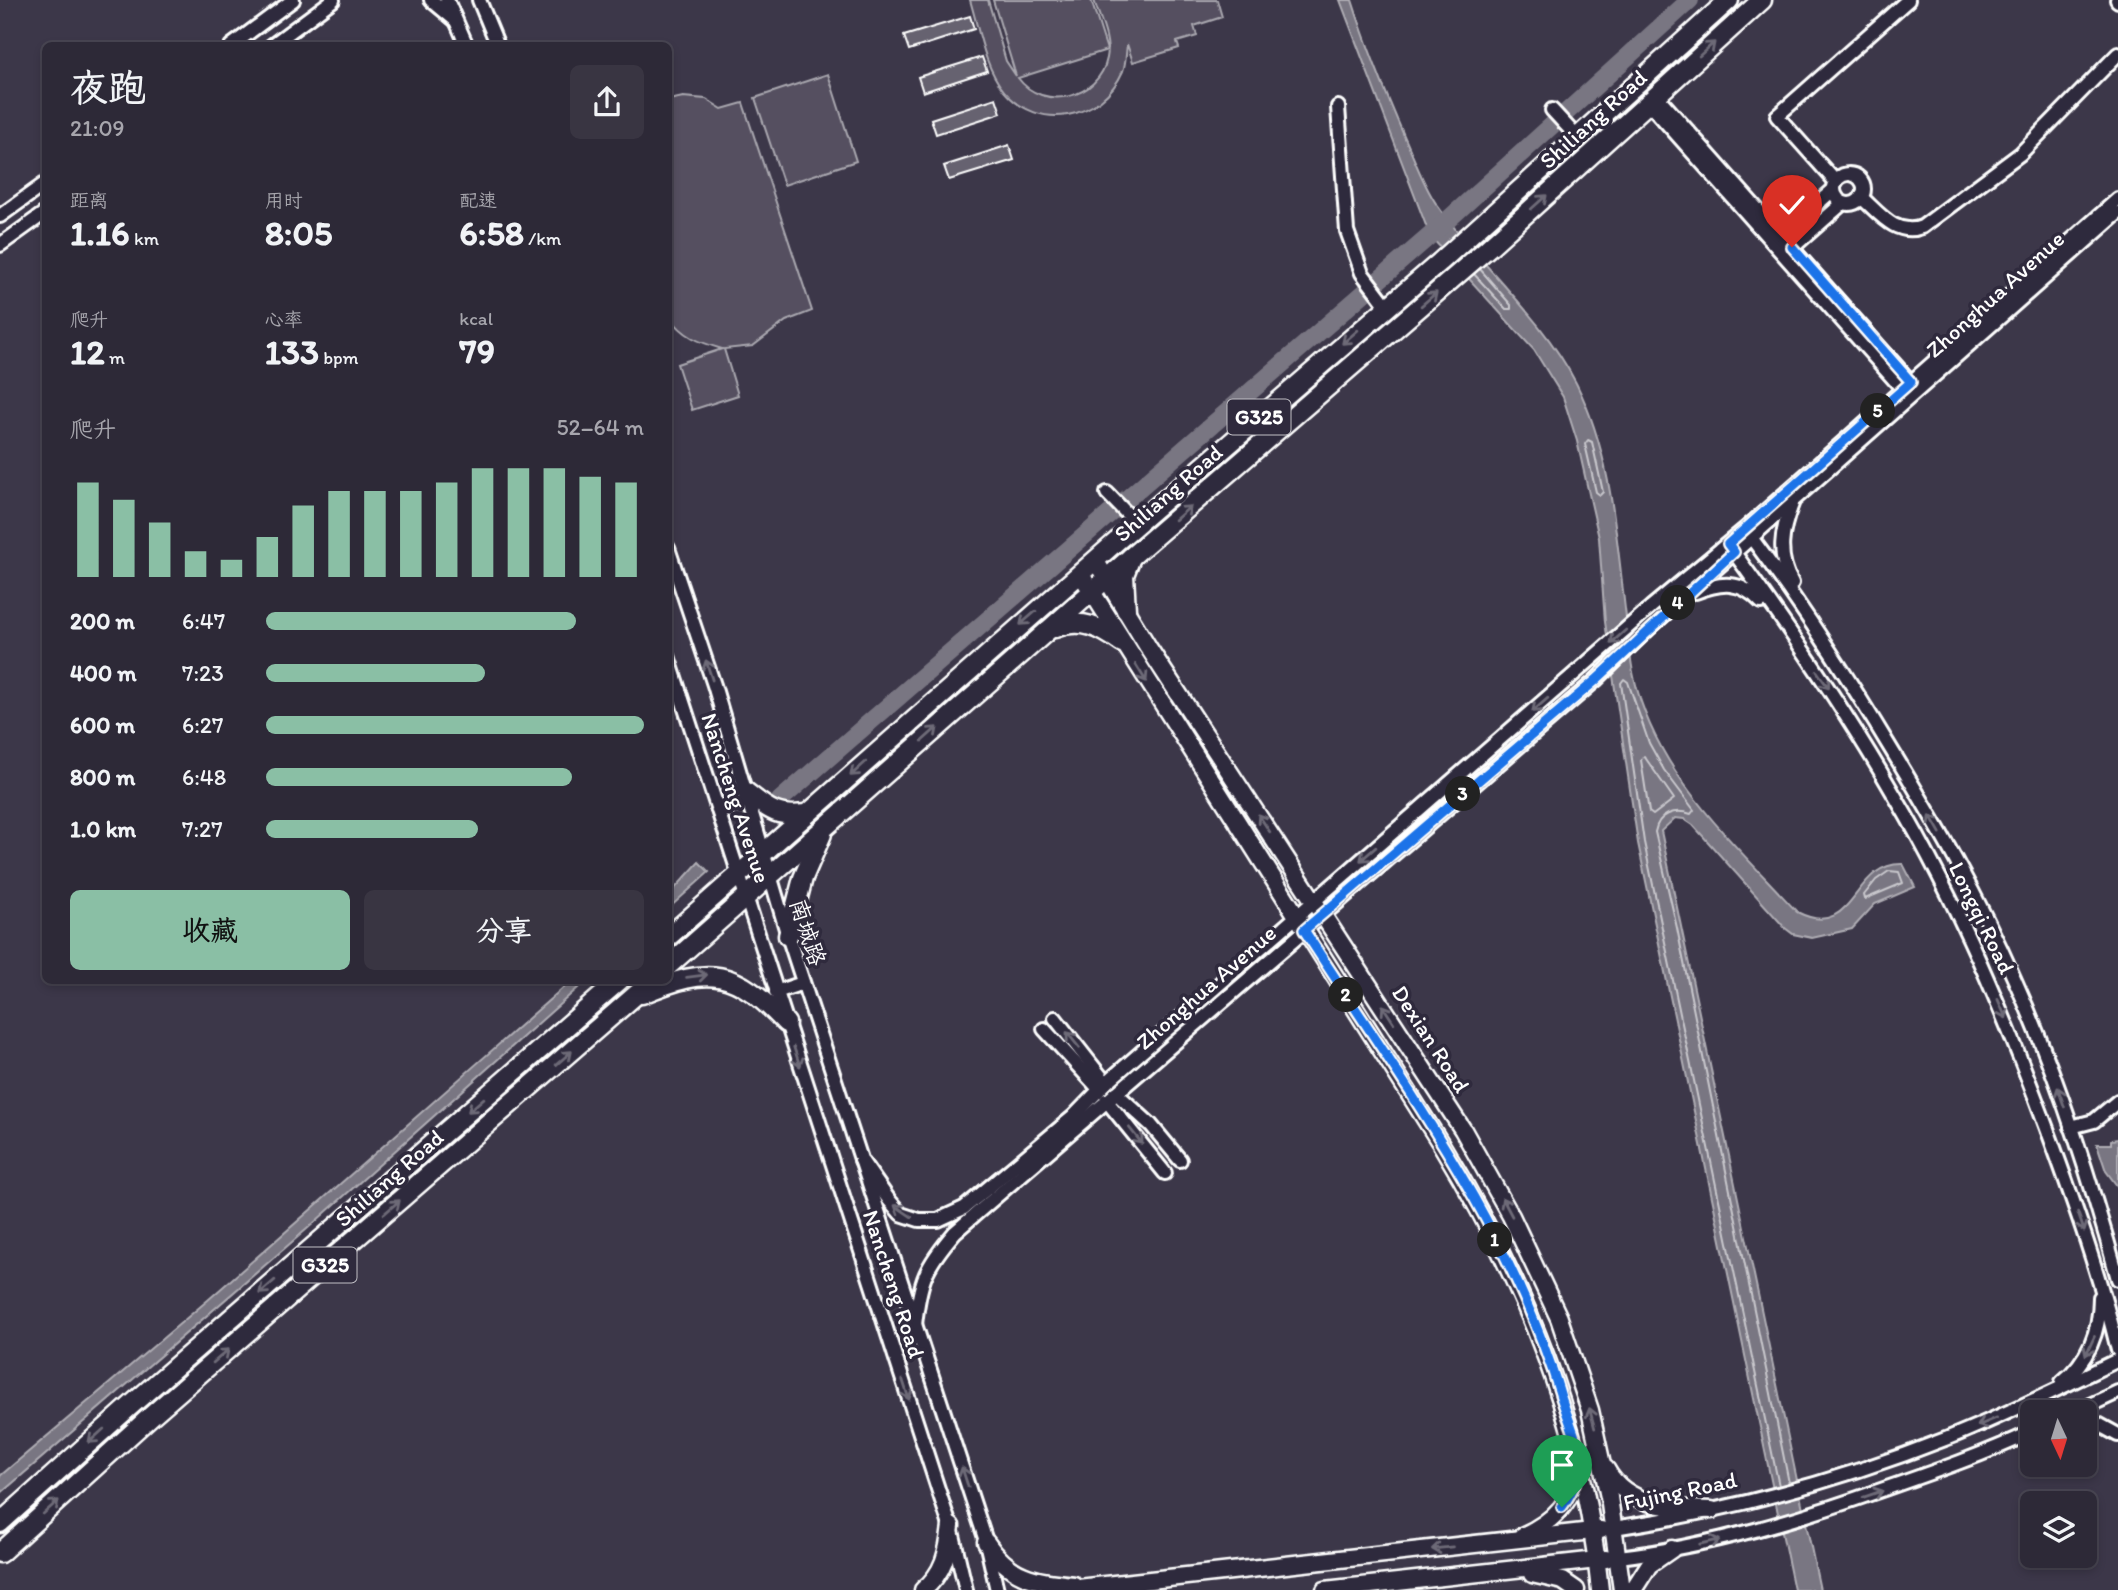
<!DOCTYPE html>
<html lang="zh">
<meta charset="utf-8">
<style>
:root{--surface:#2d2937;--page:#393542;--text:#f1f3f6;--muted:#a7a6ad;--line:#484552;--accent:#8abfa5}
body{margin:0;font-family:Itim,"LXGW WenKai TC",sans-serif;background:var(--page);color:var(--text);height:100vh;display:flex;flex-direction:column;font-size:26px;white-space:nowrap}
*{box-sizing:border-box;margin:0}
p{font-size:23px;color:var(--muted)}
.icon{flex:none;width:38px;height:38px;fill:none;stroke:currentColor;stroke-width:2;stroke-linecap:round;stroke-linejoin:round}
.map{position:relative;flex:1;overflow:hidden}
.sheet{position:absolute;left:42px;top:42px;width:630px;height:942px;display:flex;flex-direction:column;background:var(--surface);border-radius:10px;box-shadow:0 4px 10px #0003,0 0 0 2px var(--line)}
.sheet>*{flex:none}
.needle{width:46px;rotate:176deg}
.buttons{position:absolute;left:2020px;top:1400px;display:grid;gap:14px}
.buttons a{display:grid;place-items:center;width:77px;height:77px;border-radius:10px;background:var(--surface);box-shadow:0 4px 10px #0003,0 0 0 2px var(--line);font-size:35px}
.pin{position:absolute;display:grid;place-items:center;width:60px;height:60px;color:#fff;margin:-72px -30px;border-radius:50% 50% 50% 0;rotate:-45deg;box-shadow:0 0 7px #0007}
.pin .icon{rotate:45deg}
.km{position:absolute;width:35px;height:35px;margin:-18px;border-radius:50%;background:#222;color:#fff;font-size:19px;line-height:35px;text-align:center}
.round{display:grid;place-items:center;flex:none;width:74px;height:74px;border-radius:10px;background:var(--page)}
.overview{display:flex;align-items:center;justify-content:space-between;height:119px;padding:0 28px}
h1{font-size:38px;font-weight:700;line-height:52px}
.figures{display:grid;grid-template-columns:repeat(3,1fr);gap:10px;height:119px;padding:7px 28px}
.figures div{display:grid;align-content:center}
.figures b{font-size:35px;font-weight:700}
.figures small{font-size:19px;font-weight:400}
.figures p{font-size:19px}
.chart{height:196px;padding:14px 28px}
.chart p{display:flex;justify-content:space-between}
.chart svg{width:100%;height:126px;margin-top:7px;stroke:var(--accent);stroke-width:6}
.action{display:flex;gap:14px;margin-top:auto;padding:14px 28px}
.action a{flex:1;height:80px;border-radius:10px;background:var(--accent);color:#111;font-size:28px;font-weight:700;line-height:80px;text-align:center}
.action a+a{background:var(--page);color:var(--text)}
ul{padding:0 28px;list-style:none;font-size:23px}
li{display:grid;grid-template-columns:112px 84px 1fr;align-items:center;height:52px}
li i{height:18px;border-radius:9px;background:var(--accent)}
.map>svg:first-child{display:block}
.green{fill:#555060;stroke:#aaa8b0;stroke-width:2}
.water{fill:#797682;stroke:#afadb4;stroke-width:2}
.lines{fill:none;stroke-linecap:round;stroke-linejoin:round}
.shore{stroke:#c9c8cd;stroke-width:2}
.river{stroke:#797682;stroke-width:18}
.building{fill:#666270;stroke:#fff;stroke-width:2}
.minor-casing{stroke:#fff;stroke-width:18}
.major-casing{stroke:#fff;stroke-width:21}
.highway-casing{stroke:#fff;stroke-width:23}
.minor{stroke:#2f2a3d;stroke-width:12}
.major{stroke:#2f2a3d;stroke-width:16}
.highway{stroke:#2f2a3d;stroke-width:18}
.oneway{stroke:#6d6a77}
.route-casing{stroke:#fff;stroke-width:14}
.route{stroke:#1a73e8;stroke-width:9}
.labels{text-anchor:middle;stroke-width:7;stroke-linejoin:round;paint-order:stroke}
.shield{fill:#2f2a3d;stroke:#c1bfc5;stroke-width:2}
.shield-label{font-size:21px;font-weight:bold;fill:#fff}
.street-label{font-size:23px;fill:#fff;stroke:#2f2a3d}
</style>
<div class="map">
<svg width="2118" height="1590" viewBox="0 0 2118 1590">
<rect width="100%" height="100%" fill="#3c3749"/>
<filter id="ink" filterUnits="userSpaceOnUse"><feTurbulence type="fractalNoise" baseFrequency=".0143" numOctaves="2"/><feDisplacementMap in="SourceGraphic" scale="14" xChannelSelector="R" yChannelSelector="G"/><feConvolveMatrix kernelMatrix="1 2 1 2 8 2 1 2 1" color-interpolation-filters="sRGB"/></filter>
<g filter="url(#ink)">
<g class="green">
<path d="M970,0H988L1006,61L1016,76L993,0H1091L1107,50L1018,78C1043,112 1099,99 1107,58C1111,40 1099,17 1094,0H1217L1222,17L1194,26L1197,36L1177,42L1179,48L1133,62L1127,44C1126,52 1126,63 1123,71C1102,119 1039,133 1004,91C984,66 979,30 970,0Z"/>
<polygon points="828,74 856,161 784,185 755,98"/>
<path d="M683,97L706,99L722,109L743,103L812,311L786,321L753,346L724,349L738,395L692,410L677,364L722,349C699,342 684,337 669,316V100Z"/>
</g>
<g class="water">
<path d="M1340,0H1352C1367,47 1385,92 1405,138C1415,160 1423,185 1437,205C1480,266 1541,315 1576,383C1611,453 1616,532 1625,609C1628,631 1629,655 1634,677C1656,774 1732,841 1797,912C1856,942 1851,862 1903,864L1915,887L1875,904L1852,929L1812,938L1793,934L1785,928L1693,825L1684,819L1675,818L1661,831L1820,1590H1794L1638,843L1605,622L1599,538L1577,441L1563,397L1534,350L1430,236Z"/>
<polygon points="699,862 709,872 669,908 669,895"/>
<polygon points="572,980 587,980 307,1229 0,1494 0,1476 208,1300"/>
<polygon points="2118,1139 2118,1187 2106,1171 2097,1144 2111,1144 2111,1140"/>
</g>
<g class="lines">
<g class="shore">
<polyline points="1474,274 1506,309 1511,309 1511,305 1480,269"/>
<polygon points="1588,440 1592,442 1603,492 1600,495 1596,492 1585,444"/>
<polygon points="1644,756 1674,799 1653,815 1649,812 1641,760"/>
<polygon points="1889,871 1899,872 1903,883 1865,899 1864,895 1876,880"/>
<path d="M1779,1486L1644,842L1621,683L1624,679L1628,682L1649,743L1664,770L1694,810L1691,814C1675,808 1658,814 1655,832L1677,928L1789,1483"/>
</g>
<polyline class="river" points="780,800 1440,227 1690,0"/>
</g>
<g class="building">
<polygon points="970,16 974,29 909,50 904,36"/>
<polygon points="982,57 987,71 923,92 918,77"/>
<polygon points="996,98 1001,113 936,134 931,119"/>
<polygon points="1009,145 1014,160 949,180 944,166"/>
</g>
<g class="lines">
<g class="minor-casing">
<g id="minor">
<polyline points="431,0 455,20"/>
<polyline points="447,0 467,46"/>
<polyline points="479,0 498,46"/>
<polyline points="2117,0 2118,1"/>
<polyline points="231,46 293,0"/>
<polyline points="271,46 333,0"/>
<polyline points="1656,95 1916,388"/>
<polyline points="1648,102 1908,395"/>
<polyline points="1338,107 1347,231 1362,273 1387,306"/>
<polyline points="1552,110 1577,137"/>
<circle cx="1849" cy="189" r="15"/>
<polyline points="1835,181 1777,116 1908,0"/>
<path d="M1861,197C1879,213 1896,237 1922,227L2020,154L2118,54"/>
<polyline points="0,216 46,183"/>
<polyline points="1782,235 1833,190"/>
<polyline points="0,245 46,212"/>
<polyline points="1792,248 1843,203"/>
<polyline points="1107,493 1136,523"/>
<path d="M1747,532C1799,601 1846,674 1891,749C1936,823 1979,898 2014,978C2057,1074 2090,1177 2118,1279"/>
<path d="M1730,547C1789,628 1846,711 1896,798C1959,905 2006,1018 2049,1134C2075,1205 2100,1276 2118,1350"/>
<polyline points="668,548 714,685 788,936 985,1538 997,1590"/>
<path d="M1792,583C1777,556 1781,532 1792,504"/>
<path d="M1696,592C1721,582 1741,580 1761,602"/>
<polyline points="668,656 953,1535 966,1590"/>
<polyline points="718,810 748,801"/>
<polyline points="776,992 803,983"/>
<polyline points="1055,1018 1106,1083"/>
<polyline points="1044,1029 1099,1089"/>
<polyline points="1116,1093 1151,1125 1180,1160"/>
<polyline points="1106,1100 1165,1173"/>
<polyline points="2071,1127 2094,1121 2118,1101"/>
<polyline points="861,1160 889,1200 901,1214 919,1220 938,1220 964,1208 1073,1117 1106,1083 1651,607 1745,529 2118,199"/>
<path d="M915,1325C920,1280 925,1267 955,1232L1596,680L1648,629L2118,213"/>
<path d="M2062,1382C2089,1360 2100,1331 2100,1297"/>
<polyline points="2075,1412 2118,1392"/>
<polyline points="2084,1422 2098,1424 2118,1435"/>
<path d="M1614,1528C1728,1511 1842,1480 1948,1438C2006,1415 2062,1387 2118,1360"/>
<path d="M1619,1557C1711,1546 1800,1519 1887,1488C1936,1471 1985,1454 2032,1432"/>
</g>
</g>
<g class="major-casing">
<g id="major">
<polyline points="1095,560 1148,647 1463,1130 1511,1216 1559,1318 1590,1410 1609,1497 1622,1590"/>
<path d="M1080,573L1441,1144C1526,1284 1584,1426 1600,1590"/>
<path d="M1606,1469C1626,1507 1675,1509 1712,1510"/>
<path d="M1522,1536C1552,1523 1574,1501 1578,1468"/>
<path d="M986,1542C1010,1578 1033,1581 1074,1585"/>
<polyline points="1532,1574 1563,1581 1576,1590"/>
<path d="M923,1590C944,1573 948,1552 951,1526"/>
<polyline points="1060,1590 1601,1530"/>
<polyline points="1325,1590 1606,1559"/>
<polyline points="1633,1590 1649,1565 1672,1549"/>
</g>
</g>
<g class="highway-casing">
<g id="highway">
<polyline points="1126,610 1124,575 1131,557"/>
<path d="M1055,628C1082,618 1100,627 1122,643"/>
<path d="M745,791C768,809 776,818 806,814"/>
<polyline points="788,936 803,878 822,834"/>
<polyline points="668,937 1117,541 1440,262 1729,0"/>
<polyline points="668,966 1131,557 1488,248 1762,0"/>
<path d="M642,994C711,965 734,969 786,1023"/>
<polyline points="0,1523 137,1400 620,980"/>
<polyline points="0,1553 151,1416 653,980"/>
</g>
</g>
<use href="#minor" class="minor"/>
<use href="#major" class="major"/>
<use href="#highway" class="highway"/>
</g>
<defs><path id="oneway-shaft" d="M-6 0H5M1.5-3L5.5 0L1.5 3" fill="none" stroke-width="1.6" stroke-linecap="round" stroke-linejoin="round" transform="scale(1.75)"/></defs>
<g class="oneway">
<use href="#oneway-shaft" transform="translate(1707 49) rotate(-42)"/>
<use href="#oneway-shaft" transform="translate(1539 202) rotate(-42)"/>
<use href="#oneway-shaft" transform="translate(1429 299) rotate(-41)"/>
<use href="#oneway-shaft" transform="translate(1350 337) rotate(139)"/>
<use href="#oneway-shaft" transform="translate(1183 513) rotate(-41)"/>
<use href="#oneway-shaft" transform="translate(1028 618) rotate(139)"/>
<use href="#oneway-shaft" transform="translate(1618 637) rotate(138)"/>
<use href="#oneway-shaft" transform="translate(709 670) rotate(-108)"/>
<use href="#oneway-shaft" transform="translate(1141 673) rotate(58)"/>
<use href="#oneway-shaft" transform="translate(1823 680) rotate(55)"/>
<use href="#oneway-shaft" transform="translate(1540 705) rotate(139)"/>
<use href="#oneway-shaft" transform="translate(930 734) rotate(-42)"/>
<use href="#oneway-shaft" transform="translate(858 769) rotate(138)"/>
<use href="#oneway-shaft" transform="translate(1264 823) rotate(-123)"/>
<use href="#oneway-shaft" transform="translate(1935 824) rotate(-120)"/>
<use href="#oneway-shaft" transform="translate(1368 854) rotate(139)"/>
<use href="#oneway-shaft" transform="translate(697 976) rotate(-7)"/>
<use href="#oneway-shaft" transform="translate(2002 1009) rotate(67)"/>
<use href="#oneway-shaft" transform="translate(1388 1014) rotate(-123)"/>
<use href="#oneway-shaft" transform="translate(1073 1040) rotate(-129)"/>
<use href="#oneway-shaft" transform="translate(797 1057) rotate(72)"/>
<use href="#oneway-shaft" transform="translate(564 1058) rotate(-41)"/>
<use href="#oneway-shaft" transform="translate(2061 1097) rotate(-109)"/>
<use href="#oneway-shaft" transform="translate(476 1105) rotate(139)"/>
<use href="#oneway-shaft" transform="translate(1136 1136) rotate(51)"/>
<use href="#oneway-shaft" transform="translate(392 1207) rotate(-41)"/>
<use href="#oneway-shaft" transform="translate(1507 1207) rotate(-118)"/>
<use href="#oneway-shaft" transform="translate(903 1211) rotate(-146)"/>
<use href="#oneway-shaft" transform="translate(2081 1222) rotate(71)"/>
<use href="#oneway-shaft" transform="translate(267 1287) rotate(139)"/>
<use href="#oneway-shaft" transform="translate(2090 1346) rotate(115)"/>
<use href="#oneway-shaft" transform="translate(221 1356) rotate(-41)"/>
<use href="#oneway-shaft" transform="translate(906 1390) rotate(72)"/>
<use href="#oneway-shaft" transform="translate(1592 1418) rotate(-105)"/>
<use href="#oneway-shaft" transform="translate(1987 1422) rotate(157)"/>
<use href="#oneway-shaft" transform="translate(96 1436) rotate(138)"/>
<use href="#oneway-shaft" transform="translate(965 1477) rotate(-108)"/>
<use href="#oneway-shaft" transform="translate(1873 1494) rotate(-19)"/>
<use href="#oneway-shaft" transform="translate(51 1507) rotate(-42)"/>
<use href="#oneway-shaft" transform="translate(1710 1542) rotate(-12)"/>
<use href="#oneway-shaft" transform="translate(1442 1548) rotate(174)"/>
</g>
</g>
<g class="lines" filter="url(#ink)">
<g class="route-casing">
<path id="route" d="M1562,1507C1572,1493 1580,1477 1579,1458C1578,1439 1567,1416 1561,1397C1511,1227 1399,1078 1304,930L1596,680L1734,552L1728,544L1911,382L1792,247"/>
</g>
<use href="#route" class="route"/>
</g>
<g class="labels">
<g class="shield">
<rect x="1227.5" y="399.5" width="63" height="35" rx="5"/>
<rect x="293.5" y="1247.5" width="63" height="35" rx="5"/>
</g>
<g class="shield-label">
<text x="1259" y="424">G325</text>
<text x="325" y="1272">G325</text>
</g>
<g class="street-label">
<text transform="translate(1593 119) rotate(-42)" y="8">Shiliang Road</text>
<text transform="translate(1995 294) rotate(-42)" y="8">Zhonghua Avenue</text>
<text transform="translate(1168 493) rotate(-41)" y="8">Shiliang Road</text>
<text transform="translate(736 798) rotate(72)" y="8">Nancheng Avenue</text>
<text transform="translate(1982 918) rotate(64)" y="8">Longqi Road</text>
<text transform="translate(808 932) rotate(72)" y="8">南城路</text>
<text transform="translate(1206 987) rotate(-41)" y="8">Zhonghua Avenue</text>
<text transform="translate(1431 1039) rotate(57)" y="8">Dexian Road</text>
<text transform="translate(389 1178) rotate(-41)" y="8">Shiliang Road</text>
<text transform="translate(894 1284) rotate(72)" y="8">Nancheng Road</text>
<text transform="translate(1680 1491) rotate(-12)" y="8">Fujing Road</text>
</g>
</g>
</svg>
<div class="buttons">
<a><svg class="needle" viewBox="-14 -14 28 28"><path d="M0-13l5 13h-10z" fill="#e53935"/><path d="M0 13l5-13h-10z" fill="#a7a6ad"/></svg></a>
<a><svg class="icon" aria-label="layers" viewBox="0 0 24 24"><path d="M12 4l9 5-9 5-9-5zM3 14l9 5 9-5"/></svg></a>
</div>
<div class="pin" style="left:1562px;top:1507px;background:#1e9e55"><svg class="icon" aria-label="arrive" viewBox="0 0 24 24"><path d="M6 21V4h12l-3 4 3 4H6"/></svg></div>
<div class="pin" style="left:1792px;top:247px;background:#d93025"><svg class="icon" aria-label="check" viewBox="0 0 24 24"><path d="M5 12l5 5 9-10"/></svg></div>
<b class="km" style="left:1495px;top:1240px">1</b>
<b class="km" style="left:1346px;top:995px">2</b>
<b class="km" style="left:1463px;top:794px">3</b>
<b class="km" style="left:1678px;top:603px">4</b>
<b class="km" style="left:1878px;top:411px">5</b>
<section class="sheet">
<div class="overview"><div><h1>夜跑</h1><p>21:09</p></div><a class="round"><svg class="icon" aria-label="share" viewBox="0 0 24 24"><path d="M12 15V3M7 8l5-5 5 5M5 13v7h14v-7"/></svg></a></div>
<div class="figures">
<div><p>距离</p><b>1.16<small> km</small></b></div>
<div><p>用时</p><b>8:05</b></div>
<div><p>配速</p><b>6:58<small> /km</small></b></div>
</div>
<div class="figures">
<div><p>爬升</p><b>12<small> m</small></b></div>
<div><p>心率</p><b>133<small> bpm</small></b></div>
<div><p>kcal</p><b>79</b></div>
</div>
<div class="chart"><p><span>爬升</span>52–64 m</p>
<svg viewBox="0 0 160 44" preserveAspectRatio="none"><path d="M5 44V11M15 44V17M25 44V25M35 44V35M45 44V38M55 44V30M65 44V19M75 44V14M85 44V14M95 44V14M105 44V11M115 44V6M125 44V6M135 44V6M145 44V9M155 44V11"/></svg>
</div>
<ul>
<li><b>200 m</b>6:47<i style="width:82%"></i></li>
<li><b>400 m</b>7:23<i style="width:58%"></i></li>
<li><b>600 m</b>6:27<i style="width:100%"></i></li>
<li><b>800 m</b>6:48<i style="width:81%"></i></li>
<li><b>1.0 km</b>7:27<i style="width:56%"></i></li>
</ul>
<div class="action"><a>收藏</a><a>分享</a></div>
</section>
</div>
